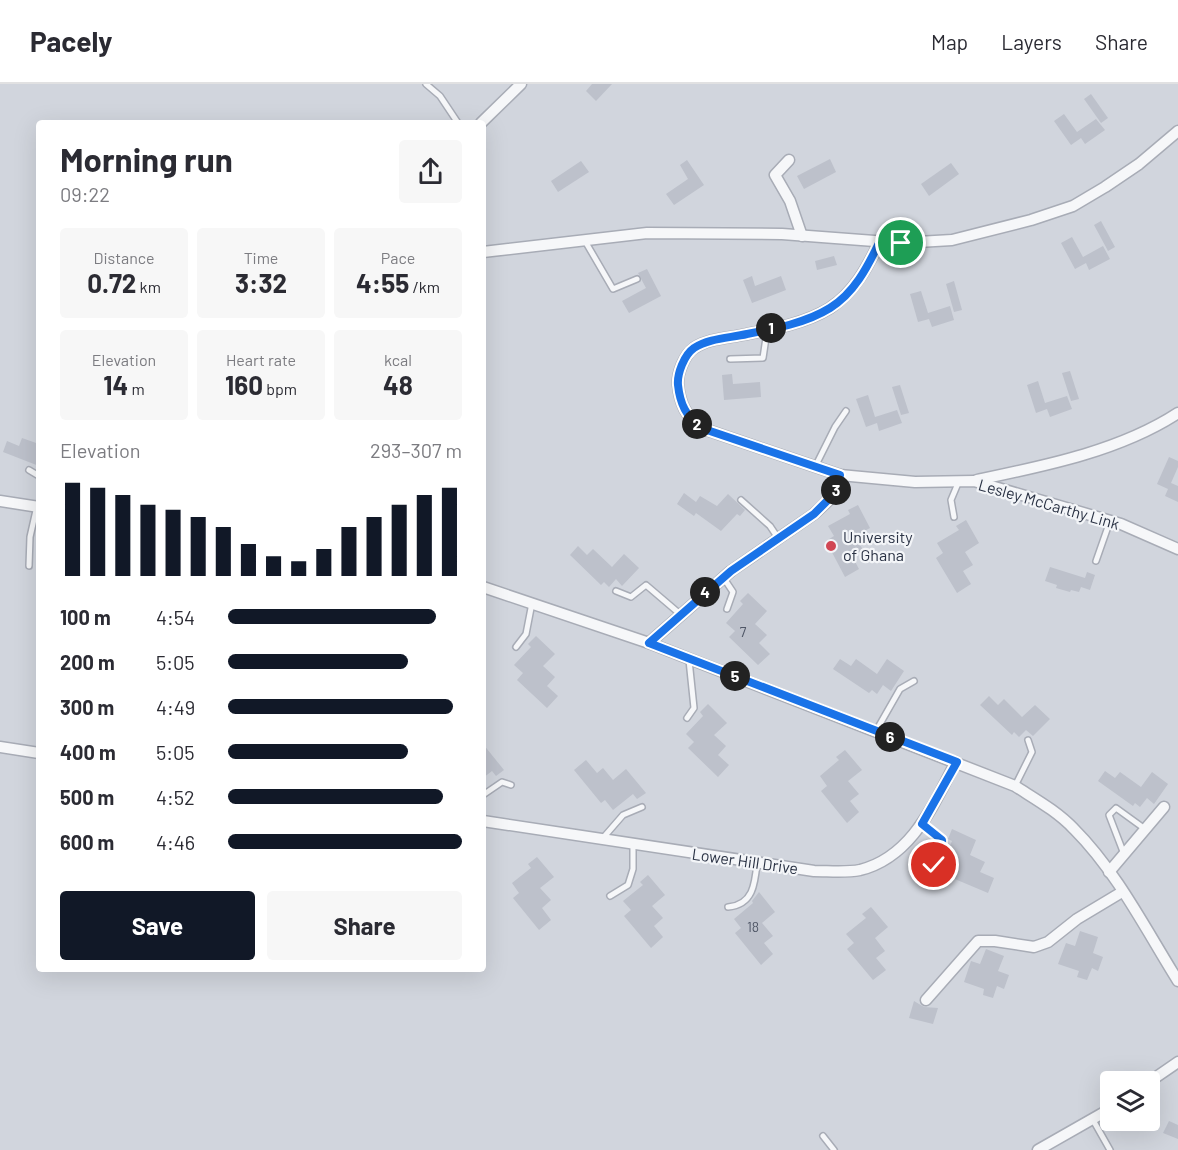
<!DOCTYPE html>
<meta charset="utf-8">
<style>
:root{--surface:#fff;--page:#f7f7f7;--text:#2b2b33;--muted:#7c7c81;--line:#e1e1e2;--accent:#111827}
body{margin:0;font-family:Barlow,sans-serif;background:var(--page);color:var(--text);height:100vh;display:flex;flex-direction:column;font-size:22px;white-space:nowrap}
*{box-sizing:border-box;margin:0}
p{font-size:20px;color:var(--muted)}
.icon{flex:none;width:33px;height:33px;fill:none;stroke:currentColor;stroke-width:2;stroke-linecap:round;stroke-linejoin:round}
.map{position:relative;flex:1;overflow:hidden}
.drawer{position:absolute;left:36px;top:36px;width:450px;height:852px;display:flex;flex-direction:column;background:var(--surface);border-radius:6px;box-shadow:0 6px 24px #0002}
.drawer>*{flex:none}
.controls{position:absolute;left:1100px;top:987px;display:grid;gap:12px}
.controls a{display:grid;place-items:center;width:60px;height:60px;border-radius:6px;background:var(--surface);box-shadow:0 6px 24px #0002;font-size:30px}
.pin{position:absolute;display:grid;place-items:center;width:51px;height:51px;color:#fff;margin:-26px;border:3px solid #fff;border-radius:50%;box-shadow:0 2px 6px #0007}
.km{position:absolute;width:30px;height:30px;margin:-15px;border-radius:50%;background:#222;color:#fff;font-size:16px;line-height:30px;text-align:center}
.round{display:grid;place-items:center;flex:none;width:63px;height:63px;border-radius:6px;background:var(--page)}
.head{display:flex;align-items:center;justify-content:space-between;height:102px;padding:0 24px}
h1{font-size:33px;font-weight:700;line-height:45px}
.metrics{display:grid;grid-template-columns:repeat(3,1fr);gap:9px;height:102px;padding:6px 24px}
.metrics div{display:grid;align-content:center;border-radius:6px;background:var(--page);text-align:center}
.metrics b{font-size:26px;font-weight:700}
.metrics small{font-size:16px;font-weight:400}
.metrics p{font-size:16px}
.chart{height:168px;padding:12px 24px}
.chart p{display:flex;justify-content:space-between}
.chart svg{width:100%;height:108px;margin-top:6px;stroke:var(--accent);stroke-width:6}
.primary-button{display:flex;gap:12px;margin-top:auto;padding:12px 24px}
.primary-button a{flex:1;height:69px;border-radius:6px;background:var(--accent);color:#fff;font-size:24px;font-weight:700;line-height:69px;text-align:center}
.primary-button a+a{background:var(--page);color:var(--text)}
ul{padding:0 24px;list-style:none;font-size:20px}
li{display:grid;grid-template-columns:96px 72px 1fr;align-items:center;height:45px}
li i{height:15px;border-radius:8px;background:var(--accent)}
header{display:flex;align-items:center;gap:36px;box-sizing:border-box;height:84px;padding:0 30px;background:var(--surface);border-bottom:2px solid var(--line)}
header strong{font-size:28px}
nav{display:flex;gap:33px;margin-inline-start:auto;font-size:21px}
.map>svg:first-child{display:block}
.built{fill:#d1d5dd;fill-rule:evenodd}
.building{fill:#bdc1cb}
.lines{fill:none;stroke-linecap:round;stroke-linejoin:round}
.service-casing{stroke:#a8acb6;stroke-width:8}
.minor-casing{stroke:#a8acb6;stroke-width:13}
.service{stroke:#f6f7f9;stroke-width:5}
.minor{stroke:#f6f7f9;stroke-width:10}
.route-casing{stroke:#fff;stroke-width:12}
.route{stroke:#1a73e8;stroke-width:8}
.poi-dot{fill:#d14754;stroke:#f3f5f8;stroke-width:2}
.labels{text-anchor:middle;stroke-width:4.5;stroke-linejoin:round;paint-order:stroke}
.number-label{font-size:14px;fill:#4f5666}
.street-label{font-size:16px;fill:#2a3244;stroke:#f3f5f8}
.poi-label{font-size:16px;fill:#2a3244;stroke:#f3f5f8;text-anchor:start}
</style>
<header>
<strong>Pacely</strong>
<nav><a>Map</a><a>Layers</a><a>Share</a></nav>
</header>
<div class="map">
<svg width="1178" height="1066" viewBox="0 0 1178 1066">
<rect width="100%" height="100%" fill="#e3e6eb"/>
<path class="built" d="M0,0H1178V1066H0ZM39,39H483V885H39ZM1110,998H1149V1036H1110Z"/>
<g class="building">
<polygon points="592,0 612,0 596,17 586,7"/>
<polygon points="1091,10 1108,34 1101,39 1084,15"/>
<polygon points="1064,30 1077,48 1096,35 1105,46 1085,60 1081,54 1071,61 1054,37"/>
<polygon points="830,75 836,88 804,105 797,92"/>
<polygon points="687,76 704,101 674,121 666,110 688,95 680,81"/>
<polygon points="581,77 589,88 558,108 551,97"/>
<polygon points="951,79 959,90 929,112 921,100"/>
<polygon points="1101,137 1115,163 1108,167 1094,141"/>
<polygon points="1072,153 1083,173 1103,162 1110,175 1089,186 1086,179 1075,185 1061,159"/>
<polygon points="834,172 837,181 817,186 815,177"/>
<polygon points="647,185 661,212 629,229 622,217 646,204 638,189"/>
<polygon points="752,192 755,202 781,192 786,206 752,219 743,196"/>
<polygon points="954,197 962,226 954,228 946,200"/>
<polygon points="921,207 928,229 950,222 954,236 932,243 929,235 918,238 910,210"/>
<polygon points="1070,287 1079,315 1071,317 1062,289"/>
<polygon points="732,290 733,300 760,298 761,313 724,316 722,291"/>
<polygon points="1038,297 1045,319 1067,312 1072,325 1050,333 1047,325 1036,329 1027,301"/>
<polygon points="900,301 909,329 901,331 892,303"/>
<polygon points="868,311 875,333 897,326 902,339 879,347 877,339 866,343 856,315"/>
<polygon points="22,354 39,360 39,382 3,368 7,357 19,362"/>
<polygon points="1169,373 1178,377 1178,383 1171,399 1178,402 1178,418 1165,412 1168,405 1157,400"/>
<polygon points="684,409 696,418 700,412 717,422 728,410 745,426 740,432 737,430 721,447 696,429 694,432 677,420"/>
<polygon points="858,421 870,444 855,452 863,466 852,472 859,485 845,493 826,457 834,452 828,442 850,430 848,426"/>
<polygon points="966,436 979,459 965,468 973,481 963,487 971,500 957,509 936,474 943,469 937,459 959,446 956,442"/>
<polygon points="578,462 587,471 593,465 612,483 624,470 639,484 622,502 616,495 609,503 604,498 601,501 570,471"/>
<polygon points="1050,483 1085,494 1087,488 1095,491 1090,506 1081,503 1079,508 1071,506 1070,508 1056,504 1057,501 1045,497"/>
<polygon points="748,509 767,527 755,540 767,551 759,559 770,570 758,581 729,553 735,547 726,539 743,520 740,517"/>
<polygon points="536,552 555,570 543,582 555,593 547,602 558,612 547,624 517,596 523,589 514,581 531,563 528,560"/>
<polygon points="840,575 851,582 856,575 877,590 887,575 904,587 891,607 883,601 877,610 872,606 869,609 833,585"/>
<polygon points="989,612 998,621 1004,615 1022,633 1035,621 1050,635 1033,652 1026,646 1019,653 1014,648 1012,651 980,621"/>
<polygon points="708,620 727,639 714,651 726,662 718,671 729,681 718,693 688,664 694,658 686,650 703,632 700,628"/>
<polygon points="483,660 504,686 496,692 492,687 483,694"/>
<polygon points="845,666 862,686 848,697 859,710 850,717 859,728 847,739 821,707 827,702 820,692 839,676 836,673"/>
<polygon points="586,676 597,689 603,684 613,696 626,685 646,709 637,715 633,710 613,726 605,716 601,719 574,686"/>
<polygon points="1105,687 1115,694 1120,688 1141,703 1152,688 1168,700 1154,720 1147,714 1140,723 1135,719 1133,722 1098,697"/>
<polygon points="952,745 976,756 970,771 985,778 980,788 994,794 988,809 950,793 953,785 942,780 952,757 948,755"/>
<polygon points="537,773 554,793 540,804 551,816 542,824 551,836 539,846 513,814 519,809 512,799 531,784 528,780"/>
<polygon points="648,791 665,811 652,822 663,834 654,842 663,853 651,864 624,832 631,826 623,817 643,801 640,798"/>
<polygon points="759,808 775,828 762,839 773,852 764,859 773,870 761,881 735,849 741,844 734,835 753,819 752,817"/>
<polygon points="871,823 888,843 875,854 885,867 876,874 886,886 873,896 847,865 854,859 846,850 866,834 862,830"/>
<polygon points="1080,847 1098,853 1093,869 1103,873 1098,887 1092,884 1087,896 1077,893 1079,887 1058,880 1066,859 1075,862"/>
<polygon points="986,865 1004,872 998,887 1009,891 1004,905 997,902 993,914 983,911 984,905 964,898 971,877 980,880"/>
<polygon points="914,917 924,923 938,924 933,940 909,934"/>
<polygon points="1169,1037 1178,1041 1178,1055 1163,1049"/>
</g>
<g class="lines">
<g class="service-casing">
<g id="service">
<polyline points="426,0 440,12 458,39"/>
<polyline points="585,157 613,205 637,195"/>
<polyline points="730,275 763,274 767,247"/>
<polyline points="815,383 835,343 846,327"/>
<polyline points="29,386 39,392"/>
<polyline points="741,416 770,442 778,454"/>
<polyline points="954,433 951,416 959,397"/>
<polyline points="1096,477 1110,437"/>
<polyline points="29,482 30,453 37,422"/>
<polyline points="723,493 733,508 727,525"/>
<polyline points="616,507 631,513 646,501 680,530"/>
<polyline points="516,563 526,550 532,519"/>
<polyline points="687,634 694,624 689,576"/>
<polyline points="876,647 900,605 914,597"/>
<polyline points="1015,702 1032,668 1028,656"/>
<polyline points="483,711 502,698 511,701"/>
<polyline points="922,740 942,756 942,766 934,781"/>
<polyline points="603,754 623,731 642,723"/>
<polyline points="1124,770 1109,731 1116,724 1145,745"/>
<polyline points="610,812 628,801 633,785 633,760"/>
<path d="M728,823C753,821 755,800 757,779"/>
<polyline points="1093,1036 1110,1066"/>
<polyline points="823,1052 834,1066"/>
</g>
</g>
<g class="minor-casing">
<g id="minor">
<polyline points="481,39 521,0"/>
<polyline points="789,76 775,91 790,117 802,152"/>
<path d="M879,159C867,184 854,208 830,224C806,239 774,245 747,250C730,254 709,254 694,264C684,271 677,290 678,301C680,320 686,332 701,344L840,391L915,398L974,397L1121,440L1178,465"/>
<polyline points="483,168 647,149 782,150 901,159 952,156 1031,136 1073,122 1105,103 1139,80 1178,47"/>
<path d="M977,396C1044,382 1120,367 1178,329"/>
<polyline points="0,417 39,423"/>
<path d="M483,503L649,559L1015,702C1035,715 1057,727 1074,745C1117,788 1146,846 1178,897"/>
<polyline points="649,559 731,487 814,430 832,413 837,404 840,391"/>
<polyline points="0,663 39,669"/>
<path d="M483,737L814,787C829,787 845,789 860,786C912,773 933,721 956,678"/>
<polyline points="1109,788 1164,723"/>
<polyline points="926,916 978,857 995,857 1034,863 1048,858 1077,835 1122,808"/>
<polyline points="1149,998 1178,978"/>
<polyline points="1038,1066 1110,1025"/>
</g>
</g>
<use href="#service" class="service"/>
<use href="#minor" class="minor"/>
</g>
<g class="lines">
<g class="route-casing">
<path id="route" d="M901,159H879C867,184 854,209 830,224C806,239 774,245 747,250C730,254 709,254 694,264C684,271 677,290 678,301C680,320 686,332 701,344L840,391L837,404L832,412L814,430L731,487L649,559L957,678L922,740L942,756V766L934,781"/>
</g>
<use href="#route" class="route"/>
</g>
<circle class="poi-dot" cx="831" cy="462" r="6"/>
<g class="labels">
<g class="number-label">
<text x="743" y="553">7</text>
<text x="753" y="848">18</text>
</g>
<g class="street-label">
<text transform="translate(1049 420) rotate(16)" y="6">Lesley McCarthy Link</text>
<text transform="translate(745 777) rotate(8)" y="6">Lower Hill Drive</text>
</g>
<g class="poi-label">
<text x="843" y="459">University<tspan x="843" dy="18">of Ghana</tspan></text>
</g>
</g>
</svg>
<div class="controls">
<a><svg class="icon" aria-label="layers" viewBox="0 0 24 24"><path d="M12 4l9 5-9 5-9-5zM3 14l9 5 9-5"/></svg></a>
</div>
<div class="pin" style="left:901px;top:159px;background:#1e9e55"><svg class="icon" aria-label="arrive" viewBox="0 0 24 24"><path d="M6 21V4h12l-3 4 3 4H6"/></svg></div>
<div class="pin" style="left:934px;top:781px;background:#d93025"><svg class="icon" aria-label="check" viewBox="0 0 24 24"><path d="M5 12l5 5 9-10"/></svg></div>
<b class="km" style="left:771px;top:244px">1</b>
<b class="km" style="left:697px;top:340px">2</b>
<b class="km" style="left:836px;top:406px">3</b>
<b class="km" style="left:705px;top:508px">4</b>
<b class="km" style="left:735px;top:592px">5</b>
<b class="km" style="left:890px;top:653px">6</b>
<section class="drawer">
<div class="head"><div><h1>Morning run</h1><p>09:22</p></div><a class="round"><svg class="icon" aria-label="share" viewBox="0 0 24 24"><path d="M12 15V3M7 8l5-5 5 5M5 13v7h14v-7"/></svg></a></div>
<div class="metrics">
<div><p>Distance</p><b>0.72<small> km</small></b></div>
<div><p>Time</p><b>3:32</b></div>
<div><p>Pace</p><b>4:55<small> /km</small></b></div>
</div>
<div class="metrics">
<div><p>Elevation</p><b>14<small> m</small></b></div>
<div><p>Heart rate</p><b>160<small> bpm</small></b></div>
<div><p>kcal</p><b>48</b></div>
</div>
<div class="chart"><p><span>Elevation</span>293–307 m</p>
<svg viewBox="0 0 160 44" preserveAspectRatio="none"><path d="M5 44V6M15 44V8M25 44V11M35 44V15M45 44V17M55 44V20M65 44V24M75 44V31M85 44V36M95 44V38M105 44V33M115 44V24M125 44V20M135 44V15M145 44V11M155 44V8"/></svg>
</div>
<ul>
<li><b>100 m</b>4:54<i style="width:89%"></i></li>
<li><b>200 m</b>5:05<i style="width:77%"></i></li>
<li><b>300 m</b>4:49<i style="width:96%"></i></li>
<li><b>400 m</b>5:05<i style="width:77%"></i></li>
<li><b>500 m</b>4:52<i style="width:92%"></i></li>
<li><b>600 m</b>4:46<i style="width:100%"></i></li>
</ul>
<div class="primary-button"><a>Save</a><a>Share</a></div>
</section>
</div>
